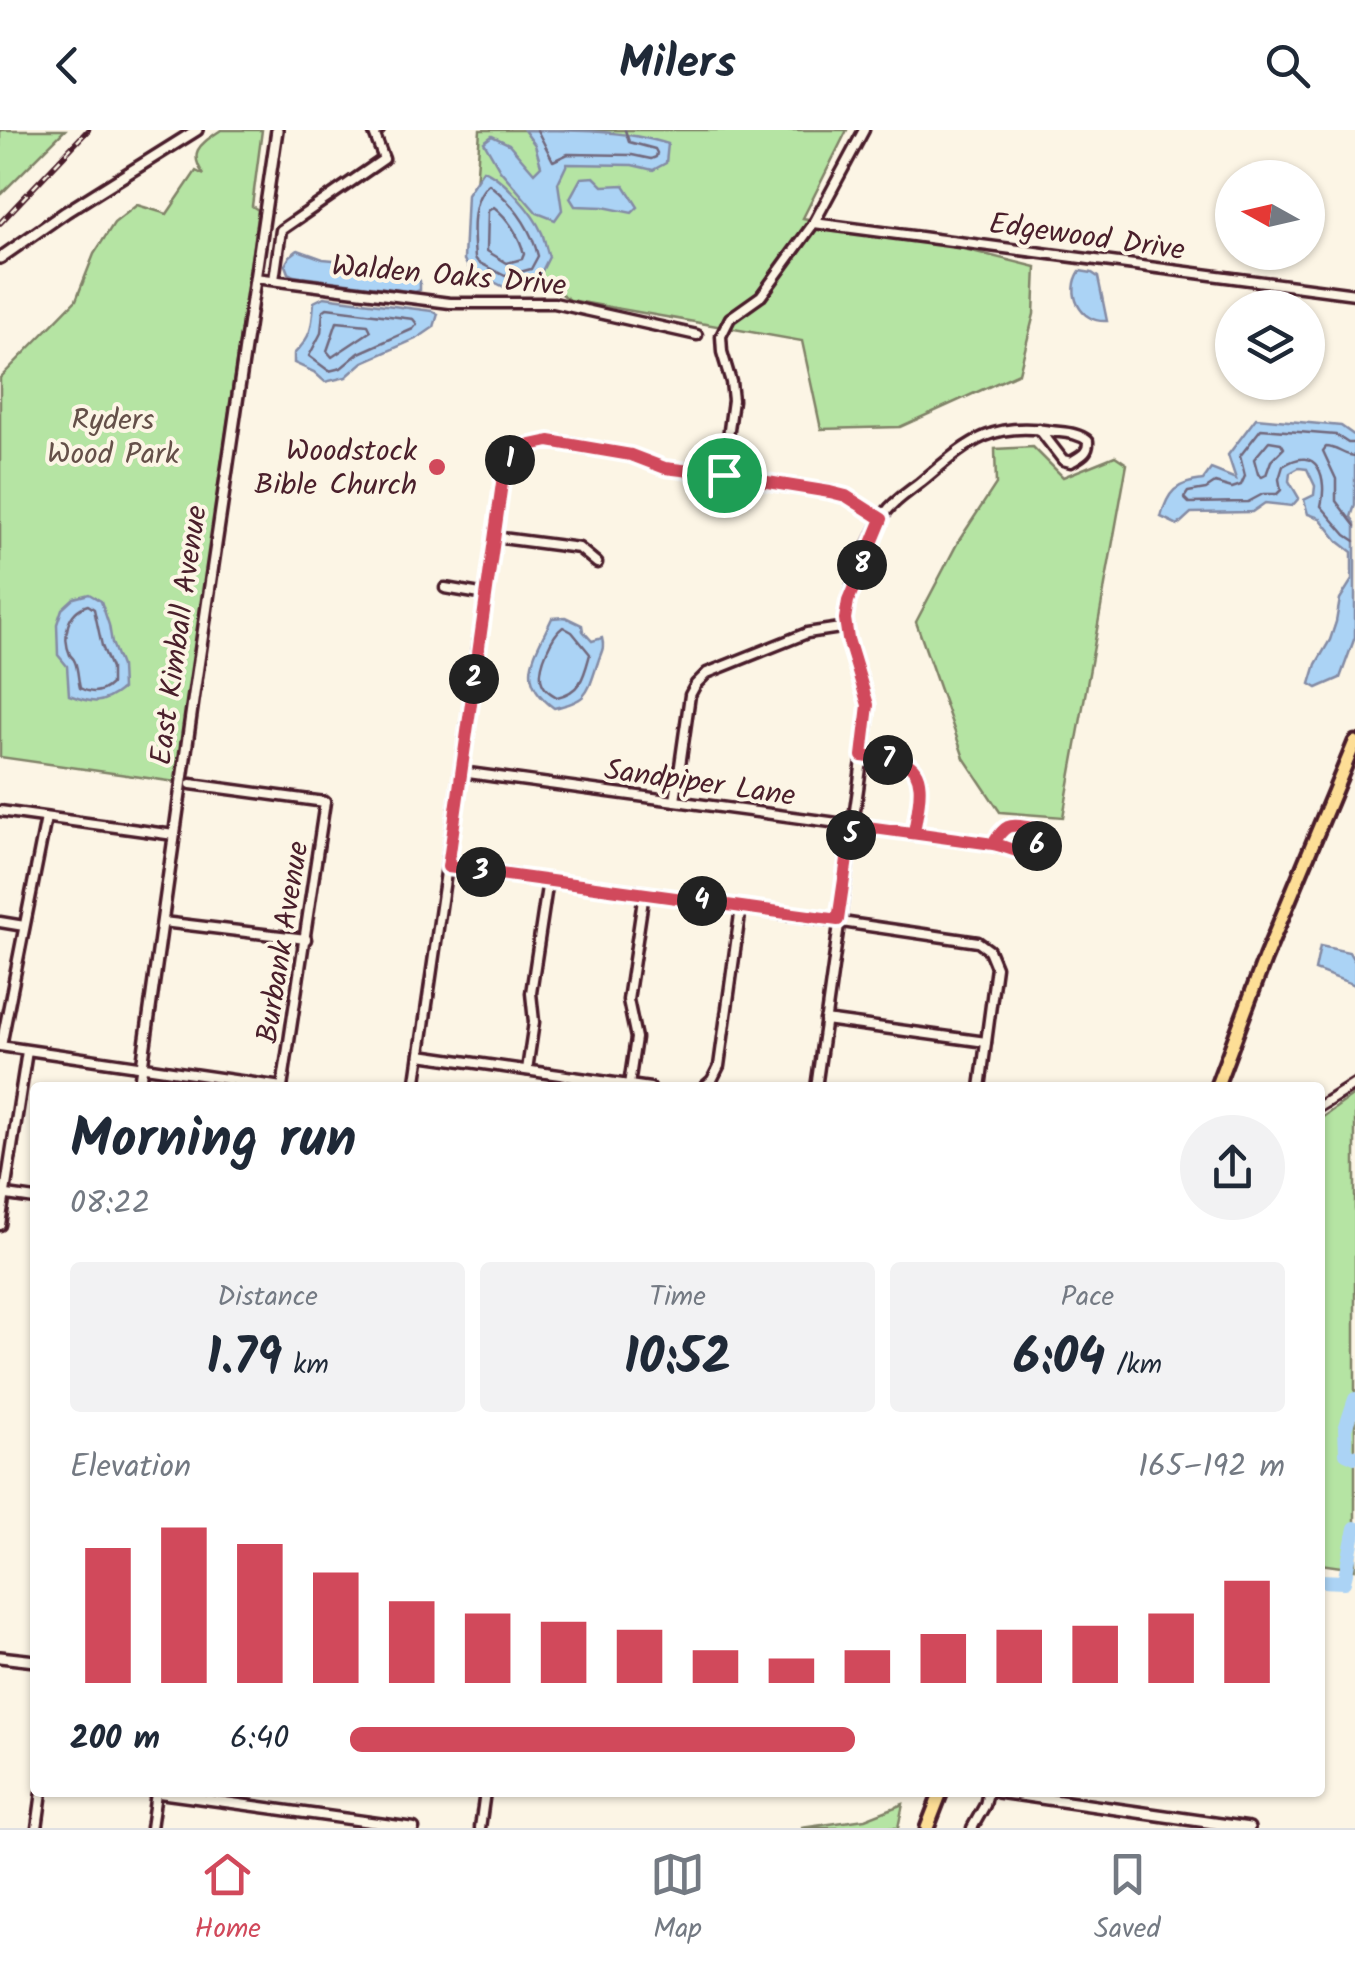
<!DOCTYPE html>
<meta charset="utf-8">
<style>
:root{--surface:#fff;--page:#f2f2f3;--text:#1f2937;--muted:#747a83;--line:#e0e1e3;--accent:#d1495b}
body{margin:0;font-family:Kalam,sans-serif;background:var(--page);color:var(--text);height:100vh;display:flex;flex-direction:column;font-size:38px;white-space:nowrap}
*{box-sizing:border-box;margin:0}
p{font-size:32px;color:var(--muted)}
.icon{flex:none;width:55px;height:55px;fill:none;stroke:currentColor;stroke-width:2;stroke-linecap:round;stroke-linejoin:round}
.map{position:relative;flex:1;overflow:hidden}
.sheet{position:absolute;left:30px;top:952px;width:1295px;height:715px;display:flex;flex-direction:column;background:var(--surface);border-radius:10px;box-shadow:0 2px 8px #0004}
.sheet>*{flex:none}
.needle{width:65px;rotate:278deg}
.tools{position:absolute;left:1215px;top:30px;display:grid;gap:20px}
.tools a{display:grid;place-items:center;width:110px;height:110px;border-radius:50%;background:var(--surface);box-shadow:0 2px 8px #0004;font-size:50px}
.pin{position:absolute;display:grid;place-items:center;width:85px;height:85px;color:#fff;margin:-42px;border:5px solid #fff;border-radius:50%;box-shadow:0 2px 10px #0007}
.km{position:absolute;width:50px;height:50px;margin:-25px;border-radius:50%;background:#222;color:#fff;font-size:28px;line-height:50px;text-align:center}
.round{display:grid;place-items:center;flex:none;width:105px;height:105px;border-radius:52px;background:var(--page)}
.headline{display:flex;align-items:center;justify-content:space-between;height:170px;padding:0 40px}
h1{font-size:55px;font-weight:600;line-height:75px}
.metrics{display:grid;grid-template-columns:repeat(3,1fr);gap:15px;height:170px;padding:10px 40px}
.metrics div{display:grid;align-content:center;border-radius:10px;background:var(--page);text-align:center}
.metrics b{font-size:50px;font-weight:600}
.metrics small{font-size:28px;font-weight:400}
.metrics p{font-size:28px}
.chart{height:280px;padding:20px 40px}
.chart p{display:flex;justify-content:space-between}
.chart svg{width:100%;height:180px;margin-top:10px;stroke:var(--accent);stroke-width:6}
ul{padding:0 40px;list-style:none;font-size:32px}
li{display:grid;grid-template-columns:160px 120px 1fr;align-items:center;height:75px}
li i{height:25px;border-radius:12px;background:var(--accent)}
header{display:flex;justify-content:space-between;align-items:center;height:130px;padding:0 40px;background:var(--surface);font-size:45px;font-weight:600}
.tabs{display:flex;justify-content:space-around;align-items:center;height:140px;border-top:2px solid var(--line);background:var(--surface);font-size:28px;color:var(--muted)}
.tabs a{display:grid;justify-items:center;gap:5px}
.tabs .current{color:var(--accent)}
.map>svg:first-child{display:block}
.green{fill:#b5e4a3;stroke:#808267;stroke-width:2.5}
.water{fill:#abd3f5;stroke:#848ba4;stroke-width:2.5}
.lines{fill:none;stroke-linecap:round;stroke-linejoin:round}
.shore{stroke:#71677c;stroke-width:2.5}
.river{stroke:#abd3f5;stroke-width:14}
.minor-casing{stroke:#4a1f2b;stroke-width:15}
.tertiary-casing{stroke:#4a1f2b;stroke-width:16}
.primary-casing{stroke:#4a1f2b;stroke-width:19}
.minor{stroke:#fcf5e5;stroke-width:8}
.tertiary{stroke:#fcf5e5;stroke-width:9}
.primary{stroke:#fdde96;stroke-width:11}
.rail-casing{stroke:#4a1f2b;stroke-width:6}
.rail{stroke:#fcf5e5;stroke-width:2.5;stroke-dasharray:8;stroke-linecap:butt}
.route-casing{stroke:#fff;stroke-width:20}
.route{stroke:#d1495b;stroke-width:12}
.poi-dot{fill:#d1495b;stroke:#fcf5e5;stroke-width:4}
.labels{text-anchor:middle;stroke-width:8;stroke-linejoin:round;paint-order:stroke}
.street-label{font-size:30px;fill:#4a1f2b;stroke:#fcf5e5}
.park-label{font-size:30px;fill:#655049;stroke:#fcf5e5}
.poi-label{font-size:30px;fill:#4a1f2b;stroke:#fcf5e5;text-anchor:end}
</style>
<header><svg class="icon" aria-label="back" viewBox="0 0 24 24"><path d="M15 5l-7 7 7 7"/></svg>Milers<svg class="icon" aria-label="search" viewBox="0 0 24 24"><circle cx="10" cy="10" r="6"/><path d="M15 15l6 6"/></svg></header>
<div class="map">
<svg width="1355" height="1698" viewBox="0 0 1355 1698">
<rect width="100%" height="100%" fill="#fcf5e5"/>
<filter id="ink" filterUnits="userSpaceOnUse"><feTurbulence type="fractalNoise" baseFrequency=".01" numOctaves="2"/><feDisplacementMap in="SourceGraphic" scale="20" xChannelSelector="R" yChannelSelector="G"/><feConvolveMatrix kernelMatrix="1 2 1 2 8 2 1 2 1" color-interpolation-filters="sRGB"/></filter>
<g filter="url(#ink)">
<g class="green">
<polygon points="0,0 65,0 0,65"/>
<path d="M221,0H262L252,76L258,80L176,652L0,627V248L76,170L94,124L114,93L137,75L167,84L196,41L204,45C187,21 201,14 221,0Z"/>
<polygon points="480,0 847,0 803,88 956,117 1036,137 1034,184 1019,243 900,297 821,299 802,211 570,170 473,98"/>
<polygon points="1033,317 1063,347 1115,326 1127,334 1063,687 1000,682 964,628 916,492 958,412 996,354 995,319"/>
<polygon points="1355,964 1355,1439 1320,1434 1320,989"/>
<polygon points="903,1674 898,1698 801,1698 865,1689"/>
</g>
<g class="water">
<path d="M524,0C571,0 625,0 668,14L666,33L653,40L632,35L567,34L558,53L562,80L555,90L537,83L500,40L484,12L492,6L509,14L534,43L541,36L535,15Z"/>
<path d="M483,40C503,47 534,84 542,103C545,111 546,119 549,127L539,147L504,157L470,140L464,130L467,64Z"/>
<polygon points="594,47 603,56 624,55 638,77 632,83 603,77 575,76 570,68 581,48"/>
<polygon points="298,120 323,129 408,137 420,151 420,160 415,162 294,146 288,143 285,135 290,126"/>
<path d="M1080,141L1092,143L1098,147L1107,191C1079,193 1066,162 1080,141Z"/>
<path d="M324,167L432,181L438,184L434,197L418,208L363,232L346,247L325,252L314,242L294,233V224C312,206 312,197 314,172Z"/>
<path d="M1256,288L1341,296L1355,306V375L1351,387L1355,393V507L1340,548L1317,558L1310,554L1316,534L1330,510L1336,492L1340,469L1352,450V422L1339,412L1320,388L1308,384L1304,370L1314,365L1315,356L1307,339L1299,338L1290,343L1289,351L1299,368L1292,376L1265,373L1252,382L1191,383L1178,395L1161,387C1168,361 1176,353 1203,350L1211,339L1236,349L1228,325Z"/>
<path d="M89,464L101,471L109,495L112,513L121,536L122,559C102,575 93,574 69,565L67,536L58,525L57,494L62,479L74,468Z"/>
<path d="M565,487L582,495L583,501L592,511L602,508C605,519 601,522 598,532C587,564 589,570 554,578C514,549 535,525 552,488Z"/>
<polygon points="1320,816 1349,822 1355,832 1355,855 1315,840"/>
</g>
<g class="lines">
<g class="shore">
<polyline points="537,0 553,31 568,24 632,25 651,29 656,27 657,23 655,19 629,12 625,0"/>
<path d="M489,54C511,72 531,97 538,126L531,139L505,146L478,132L475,128C473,105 470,69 489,54Z"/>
<path d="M494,77C508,88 520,107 524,124L522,129L507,133L487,121L488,81Z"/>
<polygon points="327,178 413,189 417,194 413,199 359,223 341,238 329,241 309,226 321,203 323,181"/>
<polygon points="337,192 368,195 371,201 332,227 327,221"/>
<polygon points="1269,311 1281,313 1284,318 1271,331 1266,345 1262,347 1258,344 1254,329"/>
<path d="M1355,313H1348L1336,305L1261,299L1240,326L1245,346L1241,355L1232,358L1215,353L1206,359L1188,362L1184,368L1189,373L1248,372L1263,364H1277L1281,360L1279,349L1283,336C1318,313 1328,349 1321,376L1346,405L1355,411"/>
<path d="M1355,326C1344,326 1337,317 1326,317L1323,321L1336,349V371L1355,396"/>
<path d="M88,475L94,479L102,516L111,538V554C102,563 91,564 80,558C78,550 78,539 75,532C74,529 72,527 70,525C62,506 67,481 88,475Z"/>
<path d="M563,497L572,502L590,524C584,546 581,562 557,567C550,563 543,559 541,549C539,534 552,505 563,497Z"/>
</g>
<g class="river">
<polyline points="1355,1269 1345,1299 1346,1323 1355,1327"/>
<polyline points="1320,1451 1344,1452 1355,1398"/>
</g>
<g class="minor-casing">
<g id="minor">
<polyline points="814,93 1355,164"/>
<polyline points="255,148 450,173 554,173 697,205"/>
<polyline points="274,150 281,100 384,29 374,3 379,0"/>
<polyline points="723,345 733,270 731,252 722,222 721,206 730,188 761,166 814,93 864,0"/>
<polyline points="494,407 579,418 597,433"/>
<polyline points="445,458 486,465"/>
<path d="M862,626C876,628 897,628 909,635C928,647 916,685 913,703"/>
<path d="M461,642L993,714C1007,716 1019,726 1034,720L1040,709L1035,698C1010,695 1006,691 993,714"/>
<polyline points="191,654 325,672 282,958"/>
<polyline points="675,671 690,565 696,554 707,543 807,503 847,497"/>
<polyline points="0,681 174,705"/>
<polyline points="448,737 644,763 978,812 989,820 996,837 980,958"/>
<polyline points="0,792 24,796"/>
<polyline points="163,792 306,809"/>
<polyline points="825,890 986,912"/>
<polyline points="0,916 282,957"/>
<polyline points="1,916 46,688"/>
<polyline points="420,925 650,958"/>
<polyline points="527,940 534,892 531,863 548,750"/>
<polyline points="629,955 636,908 628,870 644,763"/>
<polyline points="415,958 503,346 514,324 525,316 549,311 631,325 665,338 830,362 846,366 882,389"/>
<polyline points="703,958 712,950 719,936 741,777"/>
<path d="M816,958L867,595C867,587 868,579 867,572C861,539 840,508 847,474C851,455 875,397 886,382C895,370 910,361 921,352C967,314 988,291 1051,301C1064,303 1077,302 1088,311C1089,323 1081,326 1071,332L1063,330L1039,299"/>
<polyline points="1320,976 1355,954"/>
<polyline points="0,1064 35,1069"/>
<polyline points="0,1095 27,921"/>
<polyline points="152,1662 414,1698"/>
<polyline points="37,1698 42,1662"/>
<polyline points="151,1698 156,1663"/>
<polyline points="480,1698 485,1662"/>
<polyline points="972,1698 985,1675 988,1662"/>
</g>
</g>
<g class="tertiary-casing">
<g id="tertiary">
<polyline points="0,128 66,82 197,0"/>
<polyline points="139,958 193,571 277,0"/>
<polyline points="0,1527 35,1531"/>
<polyline points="998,1662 1249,1698"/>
</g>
</g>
<g class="primary-casing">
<g id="primary">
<polyline points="1216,958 1265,828 1355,612"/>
<polyline points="927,1698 941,1662"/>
</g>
</g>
<use href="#minor" class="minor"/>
<use href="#tertiary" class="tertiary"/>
<use href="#primary" class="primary"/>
<g class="rail-casing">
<polyline id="rail" points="0,93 88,0"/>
</g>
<use href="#rail" class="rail"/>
</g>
</g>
<g class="lines" filter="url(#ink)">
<g class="route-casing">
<path id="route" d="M724,345L665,338L631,325L549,311L526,316L514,324L503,346L448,737L838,790L852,695L993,714C1007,691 1010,695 1035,698L1040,709L1034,720C1020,726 1007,716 993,714L914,703C916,684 930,642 905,633C892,628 876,628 862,626L868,575L848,509L845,489L848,471L882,389L846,366L830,362L724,345"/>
</g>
<use href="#route" class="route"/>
</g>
<circle class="poi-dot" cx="437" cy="337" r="10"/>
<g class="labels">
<g class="street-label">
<text transform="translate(1087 106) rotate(8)" y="10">Edgewood Drive</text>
<text transform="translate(449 145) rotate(5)" y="10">Walden Oaks Drive</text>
<text transform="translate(178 505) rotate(-82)" y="10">East Kimball Avenue</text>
<text transform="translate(700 652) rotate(8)" y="10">Sandpiper Lane</text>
<text transform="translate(282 812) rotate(-81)" y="10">Burbank Avenue</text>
</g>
<g class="park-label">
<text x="113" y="299">Ryders<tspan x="113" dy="34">Wood Park</tspan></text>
</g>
<g class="poi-label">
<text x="417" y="330">Woodstock<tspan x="417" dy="34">Bible Church</tspan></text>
</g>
</g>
</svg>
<div class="tools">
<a><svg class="needle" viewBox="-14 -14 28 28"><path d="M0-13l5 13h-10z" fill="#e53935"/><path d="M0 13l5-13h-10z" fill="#747a83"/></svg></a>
<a><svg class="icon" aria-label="layers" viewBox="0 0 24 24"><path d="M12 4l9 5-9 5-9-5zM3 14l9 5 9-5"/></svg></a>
</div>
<div class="pin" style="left:724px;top:345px;background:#1e9e55"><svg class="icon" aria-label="arrive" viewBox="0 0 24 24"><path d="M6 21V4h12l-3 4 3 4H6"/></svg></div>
<b class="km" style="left:510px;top:330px">1</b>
<b class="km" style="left:474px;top:549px">2</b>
<b class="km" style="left:481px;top:742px">3</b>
<b class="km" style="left:702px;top:771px">4</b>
<b class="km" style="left:851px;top:705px">5</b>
<b class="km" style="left:1037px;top:716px">6</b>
<b class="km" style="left:888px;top:630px">7</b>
<b class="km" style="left:862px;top:435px">8</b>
<section class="sheet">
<div class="headline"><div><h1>Morning run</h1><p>08:22</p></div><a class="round"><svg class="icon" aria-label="share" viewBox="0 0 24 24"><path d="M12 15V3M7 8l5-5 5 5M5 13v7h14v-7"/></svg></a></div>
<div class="metrics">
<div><p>Distance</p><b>1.79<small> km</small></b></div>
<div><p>Time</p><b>10:52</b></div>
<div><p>Pace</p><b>6:04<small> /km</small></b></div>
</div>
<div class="chart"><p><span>Elevation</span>165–192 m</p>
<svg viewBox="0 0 160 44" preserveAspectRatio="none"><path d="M5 44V11M15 44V6M25 44V10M35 44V17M45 44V24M55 44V27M65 44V29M75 44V31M85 44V36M95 44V38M105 44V36M115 44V32M125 44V31M135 44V30M145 44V27M155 44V19"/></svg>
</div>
<ul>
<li><b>200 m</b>6:40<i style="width:54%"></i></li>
</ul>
</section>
</div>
<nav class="tabs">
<a class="current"><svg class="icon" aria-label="home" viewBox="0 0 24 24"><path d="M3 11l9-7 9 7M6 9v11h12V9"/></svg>Home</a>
<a><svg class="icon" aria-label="map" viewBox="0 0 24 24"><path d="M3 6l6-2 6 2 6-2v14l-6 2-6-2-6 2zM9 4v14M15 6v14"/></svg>Map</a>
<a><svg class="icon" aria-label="saved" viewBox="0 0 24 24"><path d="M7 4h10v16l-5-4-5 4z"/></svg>Saved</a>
</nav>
